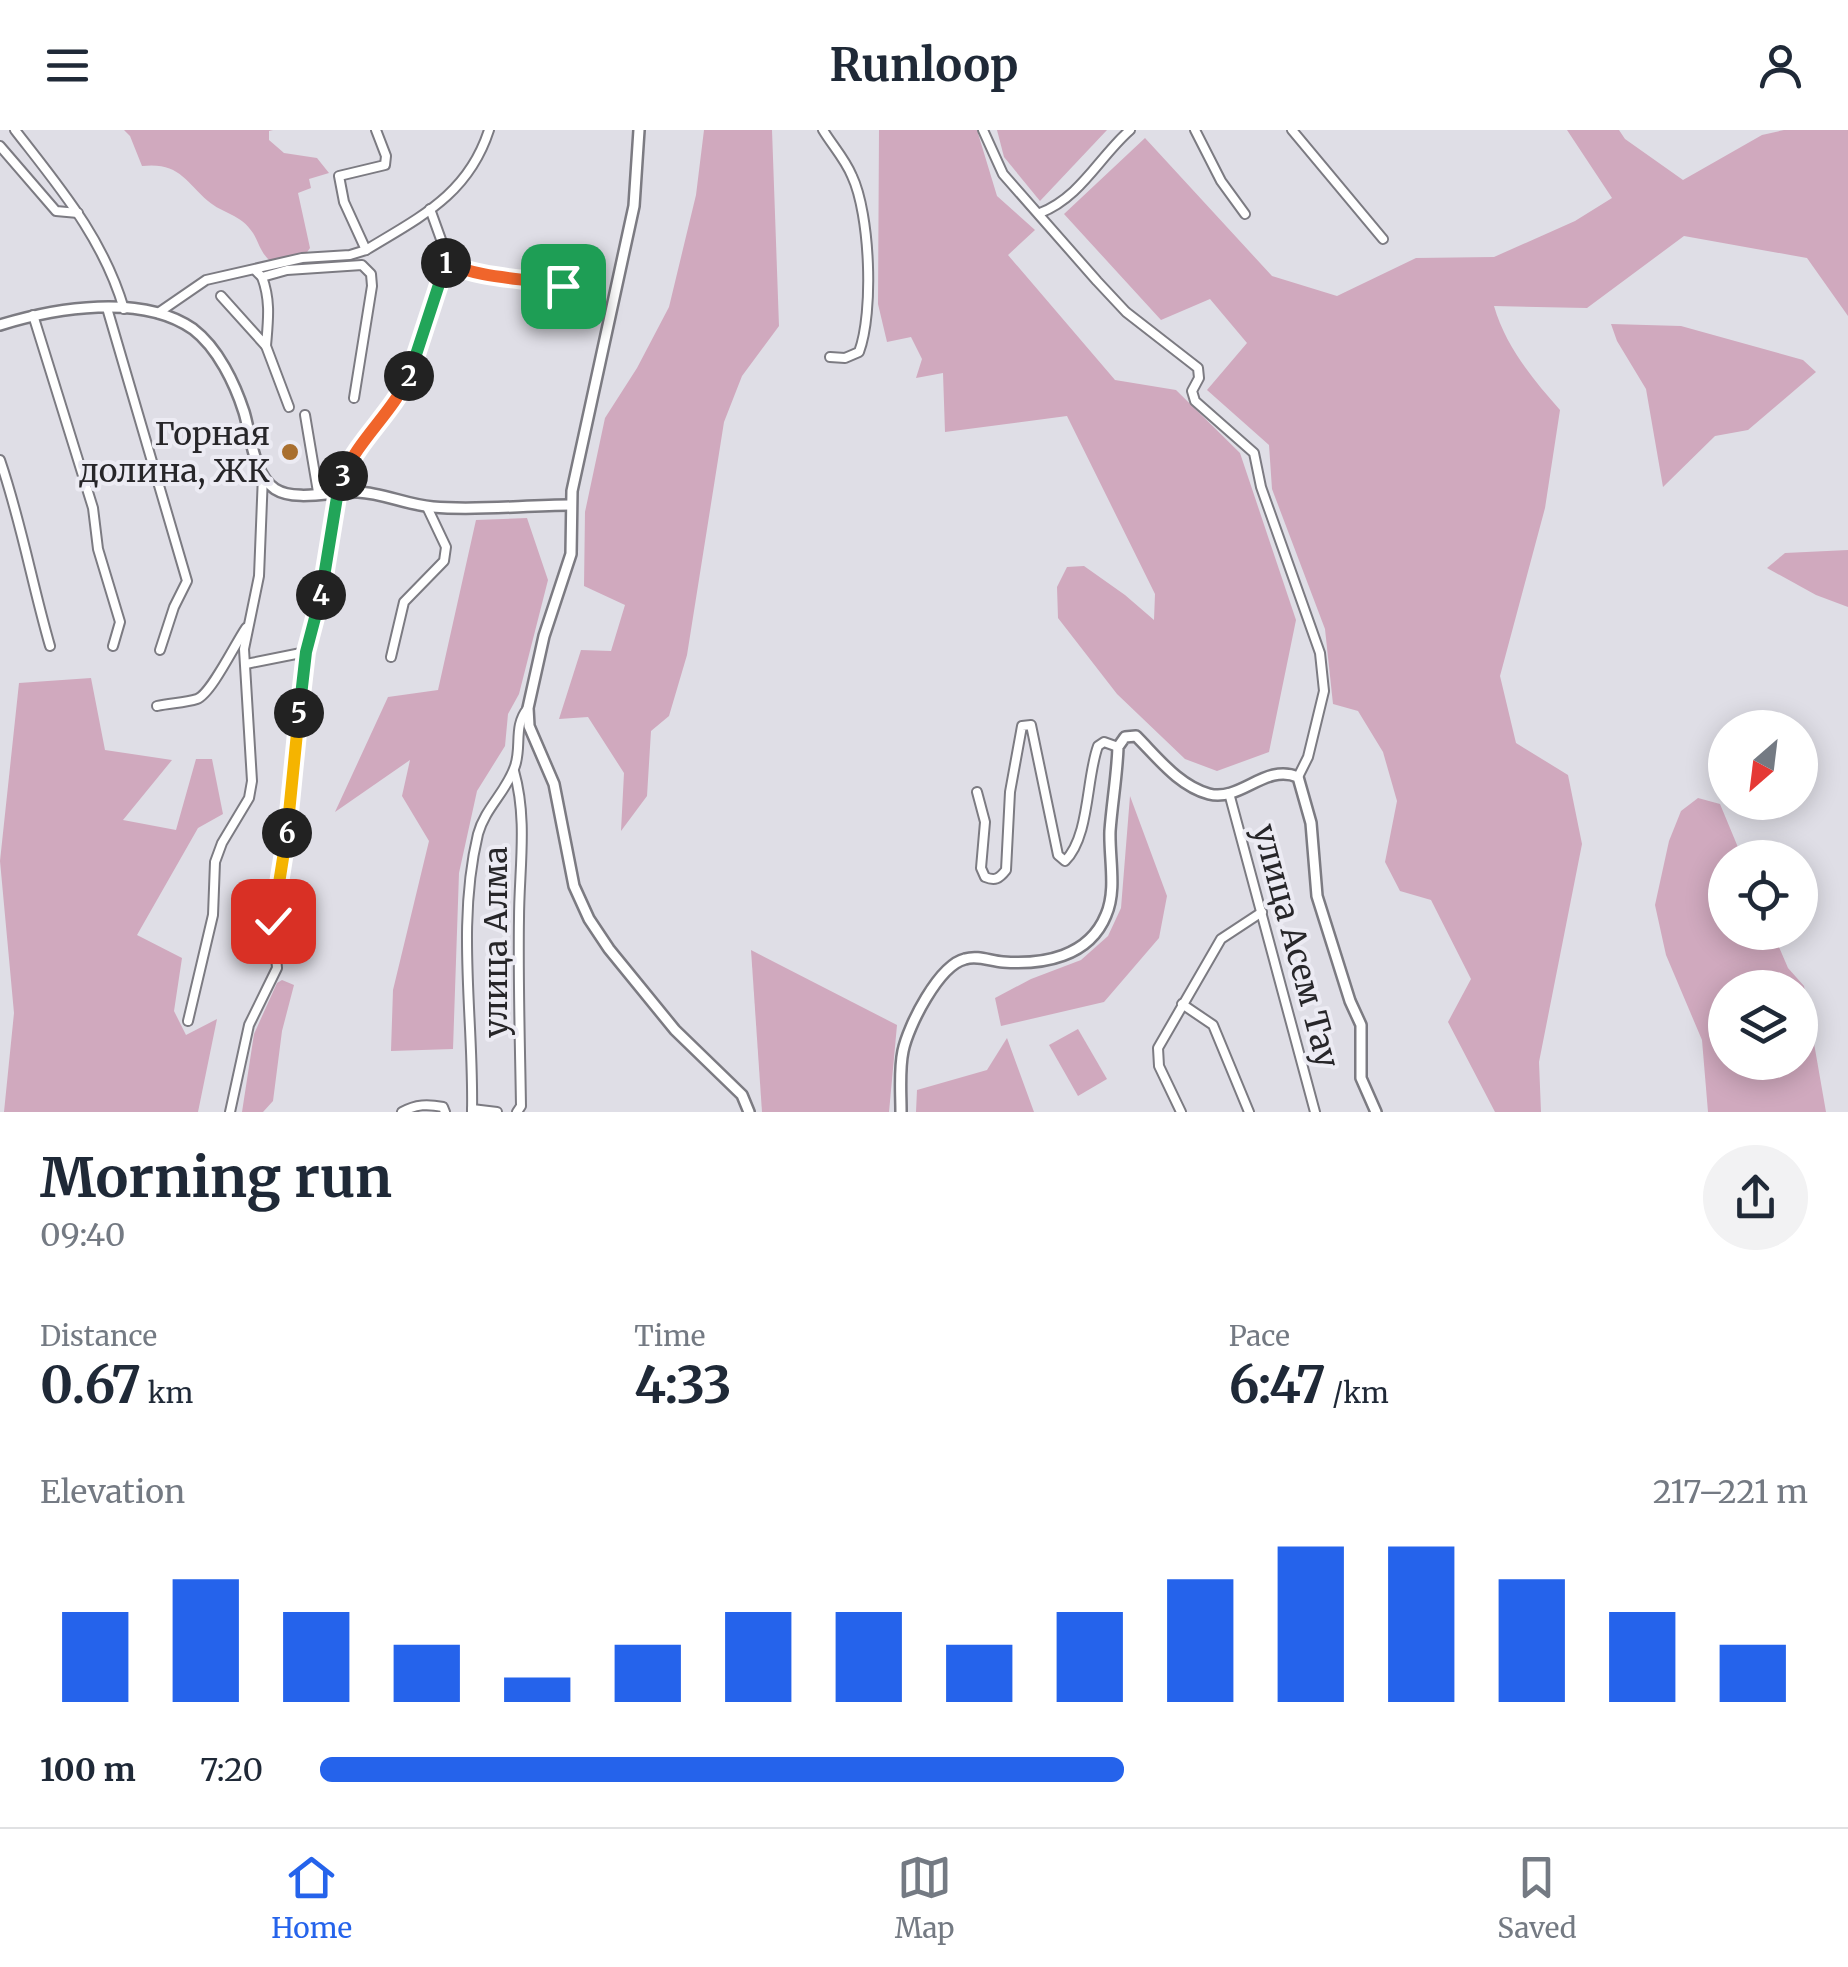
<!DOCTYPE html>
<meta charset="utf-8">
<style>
:root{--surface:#fff;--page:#f2f2f3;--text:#1f2937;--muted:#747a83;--line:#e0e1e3;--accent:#2563eb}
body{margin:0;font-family:Merriweather,serif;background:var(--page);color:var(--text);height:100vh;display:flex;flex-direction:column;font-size:38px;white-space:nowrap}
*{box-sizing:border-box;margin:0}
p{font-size:32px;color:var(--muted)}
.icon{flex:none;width:55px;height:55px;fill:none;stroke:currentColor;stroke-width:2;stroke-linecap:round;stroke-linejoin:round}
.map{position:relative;height:982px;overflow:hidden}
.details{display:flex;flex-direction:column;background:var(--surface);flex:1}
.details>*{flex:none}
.needle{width:65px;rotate:208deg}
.fabs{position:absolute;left:1708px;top:580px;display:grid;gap:20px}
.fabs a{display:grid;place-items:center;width:110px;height:110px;border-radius:50%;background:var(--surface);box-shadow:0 5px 25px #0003;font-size:50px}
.pin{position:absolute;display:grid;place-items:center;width:85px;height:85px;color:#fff;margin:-42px;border-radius:20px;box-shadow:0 5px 15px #0006}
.km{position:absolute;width:50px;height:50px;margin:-25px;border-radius:50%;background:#222;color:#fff;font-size:28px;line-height:50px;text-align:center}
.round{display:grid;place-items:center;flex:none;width:105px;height:105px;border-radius:52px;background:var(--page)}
.head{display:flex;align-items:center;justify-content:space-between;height:170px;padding:0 40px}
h1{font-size:55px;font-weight:700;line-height:75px}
.figures{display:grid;grid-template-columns:repeat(3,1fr);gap:15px;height:170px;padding:10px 40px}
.figures div{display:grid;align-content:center}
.figures b{font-size:50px;font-weight:700}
.figures small{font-size:28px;font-weight:400}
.figures p{font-size:28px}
.chart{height:280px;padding:20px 40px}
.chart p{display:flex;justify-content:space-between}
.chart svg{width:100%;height:180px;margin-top:10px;stroke:var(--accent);stroke-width:6}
ul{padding:0 40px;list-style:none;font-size:32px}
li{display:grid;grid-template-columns:160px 120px 1fr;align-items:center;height:75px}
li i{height:25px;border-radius:12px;background:var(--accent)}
header{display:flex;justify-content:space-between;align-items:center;height:130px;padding:0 40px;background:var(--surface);font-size:45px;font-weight:700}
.tabs{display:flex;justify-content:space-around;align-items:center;height:140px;border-top:2px solid var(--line);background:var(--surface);font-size:28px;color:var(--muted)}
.tabs a{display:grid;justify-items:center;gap:5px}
.tabs .current{color:var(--accent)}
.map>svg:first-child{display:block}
.green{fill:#d0a9be;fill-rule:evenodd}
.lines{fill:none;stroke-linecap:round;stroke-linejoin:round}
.minor-casing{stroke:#7c7b82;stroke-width:12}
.tertiary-casing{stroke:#7c7b82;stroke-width:14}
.minor{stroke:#fff;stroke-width:8}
.tertiary{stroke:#fff;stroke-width:9}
.split-1-casing{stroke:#fff;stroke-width:20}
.split-2-casing{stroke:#fff;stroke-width:20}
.split-3-casing{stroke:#fff;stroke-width:20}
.split-4-casing{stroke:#fff;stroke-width:20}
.split-5-casing{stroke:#fff;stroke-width:20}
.split-6-casing{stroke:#fff;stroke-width:20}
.split-7-casing{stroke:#fff;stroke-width:20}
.split-1{stroke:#f0652b;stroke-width:12}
.split-2{stroke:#22a559;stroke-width:12}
.split-3{stroke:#f0652b;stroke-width:12}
.split-4{stroke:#22a559;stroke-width:12}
.split-5{stroke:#22a559;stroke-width:12}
.split-6{stroke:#f5b400;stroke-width:12}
.split-7{stroke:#f5b400;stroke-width:12}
.poi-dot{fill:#a96f2f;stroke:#ecebf3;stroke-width:4}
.labels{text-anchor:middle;stroke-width:8;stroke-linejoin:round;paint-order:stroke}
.poi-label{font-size:32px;fill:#272629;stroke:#ecebf3;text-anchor:end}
.street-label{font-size:32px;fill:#272629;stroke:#ecebf3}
</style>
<header><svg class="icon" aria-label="menu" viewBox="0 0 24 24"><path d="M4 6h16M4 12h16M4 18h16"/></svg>Runloop<svg class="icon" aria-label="person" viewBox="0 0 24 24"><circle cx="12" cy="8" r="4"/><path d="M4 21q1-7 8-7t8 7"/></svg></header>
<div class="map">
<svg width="1848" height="982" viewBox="0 0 1848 982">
<rect width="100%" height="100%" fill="#dfdee6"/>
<g class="green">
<path d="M124,0H273L269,1V10L284,23L317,28L329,43L309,49L311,58L298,63L310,118L305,125L269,130C260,121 259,113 253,103C241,84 223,84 208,71C185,51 179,32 142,36L130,6Z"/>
<polygon points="704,0 772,0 779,196 742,246 724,292 687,525 669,586 651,601 647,666 621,701 624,643 588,587 559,589 581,520 611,521 625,475 584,456 585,382 605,288 637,238 669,177 696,65"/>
<polygon points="879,0 977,0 997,66 1035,100 1008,125 1115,250 1176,260 1240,323 1296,490 1269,622 1217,641 1185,629 1117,564 1058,488 1057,457 1067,437 1084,436 1125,465 1154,490 1155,464 1067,286 945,302 943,243 916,248 922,229 911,207 887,212 878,174"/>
<polygon points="997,0 1107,0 1040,71 1004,27"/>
<path d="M1567,0H1619L1625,9L1683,50L1762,5L1784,0H1848V186L1807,128L1684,106L1587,178L1494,176C1506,217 1532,248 1560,280L1545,378L1500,546L1516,613L1568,645L1582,714L1539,932L1541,982H1495L1448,892L1471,849L1431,770L1400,761L1385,732L1397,671L1383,622L1358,581L1333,574L1325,499L1272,359L1269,315L1207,260L1247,213L1210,169L1161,190L1064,84L1145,8L1272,146L1337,166L1416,128L1494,127L1575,91L1612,68Z"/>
<polygon points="1611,194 1681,196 1803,230 1816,242 1748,300 1715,306 1663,357 1646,259 1617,211"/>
<polygon points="527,388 548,450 519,564 508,584 505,616 477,661 459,743 453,919 391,921 393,860 429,711 402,666 410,630 335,682 388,567 438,560 476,390"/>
<polygon points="1848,420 1848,477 1816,465 1767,438 1785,423"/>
<polygon points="91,548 105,620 172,630 123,690 176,700 196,629 212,629 223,684 198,698 137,805 182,828 174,881 186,905 217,889 198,982 4,982 14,883 0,731 19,553"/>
<polygon points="1130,666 1167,766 1159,808 1104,872 1001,896 995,868 1031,849 1081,830 1108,806 1121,778"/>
<path d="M1698,668L1720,674L1742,727L1725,728V802L1773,803L1788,838L1804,856L1826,982H1708L1702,910L1666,825L1655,775L1669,711L1681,681ZM1725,858H1800V932H1725Z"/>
<polygon points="751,820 897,895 889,982 762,982"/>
<polygon points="282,850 294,855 282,901 273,971 263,982 242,982 254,904 277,853"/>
<polygon points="1078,899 1107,949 1078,966 1049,915"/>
<polygon points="1007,908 1034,982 916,982 917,960 987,940"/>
</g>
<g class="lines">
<g class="minor-casing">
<g id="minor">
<path d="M15,0C60,58 103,108 124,179"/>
<path d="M823,0C832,15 845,29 852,46C870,84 874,182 859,222L845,228L830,227"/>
<polyline points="983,0 1003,44 1097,151 1126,182 1198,238 1199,248 1192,261 1195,271 1254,323 1261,357 1320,523 1324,561 1308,627 1298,647"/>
<polyline points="1195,0 1221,51 1245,84"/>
<polyline points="1292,0 1383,109"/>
<polyline points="0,16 56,81 78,83"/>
<path d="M1040,83C1081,67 1099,27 1130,0"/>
<polyline points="366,120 344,72 339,46 385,35 386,26 376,0"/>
<polyline points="445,132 474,145 531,149 563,156"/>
<polyline points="255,140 262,147 287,140 362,135 371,144 372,156 354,268"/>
<path d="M221,166L266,216C268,191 271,171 262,147"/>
<polyline points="107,178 187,451 174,477 160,520"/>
<path d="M158,183L206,150L302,128L350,125L366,120C420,87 468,65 489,0"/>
<polyline points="33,185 93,378 98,419 120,492 113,516"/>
<polyline points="266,216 289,277"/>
<polyline points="305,285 318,362"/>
<path d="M0,330C21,391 32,454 50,516"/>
<polyline points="306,522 327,434 337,361 351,327 393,275 406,252 418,222 445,132 443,115 430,79"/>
<polyline points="391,527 404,472 444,431 446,417 427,377"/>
<path d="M157,576C170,573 185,573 197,569C211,564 235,514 246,498"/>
<path d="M514,641C528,690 519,740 519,789C518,851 520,914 521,976L517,982"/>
<path d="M977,662L985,692L981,738L985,747C995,751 999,749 1006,740L1010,662L1022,596L1031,595L1058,725L1065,731C1090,706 1086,648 1098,616L1104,612L1118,617"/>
<polyline points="1229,663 1315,982"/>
<polyline points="1182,874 1213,895 1249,982"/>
<polyline points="188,891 213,785 215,732 222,713 249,668 252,651 244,519 259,446 263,345"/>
<polyline points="472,979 497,982"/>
<polyline points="230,982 249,895 277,838 273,791 284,739 306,522 246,534"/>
<path d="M402,982C416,974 428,974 443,977L445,982"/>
<path d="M472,982C474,890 456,795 478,704C485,678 507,661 515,636C522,616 513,596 528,578"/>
<polyline points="1181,982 1159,936 1158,918 1221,809 1262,782"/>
</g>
</g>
<g class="tertiary-casing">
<g id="tertiary">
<polyline points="639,0 634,76 572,361 571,424 544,506 528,578 529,596 554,654 574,756 589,789 609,819 675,900 742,965 749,982"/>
<path d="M0,195C55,178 142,163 193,199C218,218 235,254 244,282C251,305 253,344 275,359C295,372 335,361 358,362C383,363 407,375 433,377C477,381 525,375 570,375"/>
<path d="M901,982C901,962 899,940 903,921C908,896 939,835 965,829C978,825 990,831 1003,832C1043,835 1089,827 1106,785C1117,760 1109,728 1110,701C1112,673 1117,646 1118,617L1125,607L1136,606C1158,628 1179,656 1209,664C1241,672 1265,633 1298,647L1311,693L1317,766L1350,871L1361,895V948L1376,982"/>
</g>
</g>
<use href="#minor" class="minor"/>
<use href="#tertiary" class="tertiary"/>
</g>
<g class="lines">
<g class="split-1-casing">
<path id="split-1" d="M446,133C487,150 521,147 563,156"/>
</g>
<g class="split-2-casing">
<polyline id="split-2" points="409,246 446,133"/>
</g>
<g class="split-3-casing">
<path id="split-3" d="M343,346C359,309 392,283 409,246"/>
</g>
<g class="split-4-casing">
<polyline id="split-4" points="321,465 338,361 343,346"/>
</g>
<g class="split-5-casing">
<polyline id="split-5" points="299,583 306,522 321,465"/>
</g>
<g class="split-6-casing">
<polyline id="split-6" points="287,703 299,583"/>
</g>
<g class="split-7-casing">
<polyline id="split-7" points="273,791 287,703"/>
</g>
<use href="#split-1" class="split-1"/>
<use href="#split-2" class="split-2"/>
<use href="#split-3" class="split-3"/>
<use href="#split-4" class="split-4"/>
<use href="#split-5" class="split-5"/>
<use href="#split-6" class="split-6"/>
<use href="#split-7" class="split-7"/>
</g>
<circle class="poi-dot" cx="290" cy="322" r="10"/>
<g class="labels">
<g class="poi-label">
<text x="270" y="315">Горная<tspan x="270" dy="37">долина, ЖК</tspan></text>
</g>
<g class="street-label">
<text transform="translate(496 812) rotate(-90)" y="11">улица Алма</text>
<text transform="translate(1296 816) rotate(75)" y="11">улица Асем Тау</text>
</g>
</g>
</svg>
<div class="fabs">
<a><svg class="needle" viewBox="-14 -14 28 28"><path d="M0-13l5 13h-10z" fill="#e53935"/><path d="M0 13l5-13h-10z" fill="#747a83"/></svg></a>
<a><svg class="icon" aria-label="locate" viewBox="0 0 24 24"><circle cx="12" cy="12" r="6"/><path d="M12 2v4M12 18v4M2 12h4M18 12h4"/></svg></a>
<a><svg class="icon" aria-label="layers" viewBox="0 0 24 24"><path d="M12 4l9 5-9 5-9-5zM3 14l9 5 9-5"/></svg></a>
</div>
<div class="pin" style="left:563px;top:156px;background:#1e9e55"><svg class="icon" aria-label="arrive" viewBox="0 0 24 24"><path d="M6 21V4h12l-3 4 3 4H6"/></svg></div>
<div class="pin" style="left:273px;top:791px;background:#d93025"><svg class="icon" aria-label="check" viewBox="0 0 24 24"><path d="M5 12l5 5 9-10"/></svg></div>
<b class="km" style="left:446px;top:133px">1</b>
<b class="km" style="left:409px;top:246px">2</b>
<b class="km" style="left:343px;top:346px">3</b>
<b class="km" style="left:321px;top:465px">4</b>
<b class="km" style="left:299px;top:583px">5</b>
<b class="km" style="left:287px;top:703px">6</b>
</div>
<section class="details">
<div class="head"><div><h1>Morning run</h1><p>09:40</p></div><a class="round"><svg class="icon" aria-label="share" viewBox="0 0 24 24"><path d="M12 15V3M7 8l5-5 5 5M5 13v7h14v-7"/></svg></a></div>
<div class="figures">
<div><p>Distance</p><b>0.67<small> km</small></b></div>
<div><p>Time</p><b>4:33</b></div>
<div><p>Pace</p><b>6:47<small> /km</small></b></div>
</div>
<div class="chart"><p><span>Elevation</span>217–221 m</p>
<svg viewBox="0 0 160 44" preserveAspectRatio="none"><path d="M5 44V22M15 44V14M25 44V22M35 44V30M45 44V38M55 44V30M65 44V22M75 44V22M85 44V30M95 44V22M105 44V14M115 44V6M125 44V6M135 44V14M145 44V22M155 44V30"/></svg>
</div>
<ul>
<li><b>100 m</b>7:20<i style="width:54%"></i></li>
</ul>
</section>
<nav class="tabs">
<a class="current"><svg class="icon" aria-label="home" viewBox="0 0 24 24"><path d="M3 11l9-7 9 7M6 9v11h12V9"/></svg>Home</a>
<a><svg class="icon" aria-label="map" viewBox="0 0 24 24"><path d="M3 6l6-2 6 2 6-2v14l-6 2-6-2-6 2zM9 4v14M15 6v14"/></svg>Map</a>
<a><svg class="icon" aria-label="saved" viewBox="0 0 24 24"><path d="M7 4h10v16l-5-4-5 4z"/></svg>Saved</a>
</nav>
